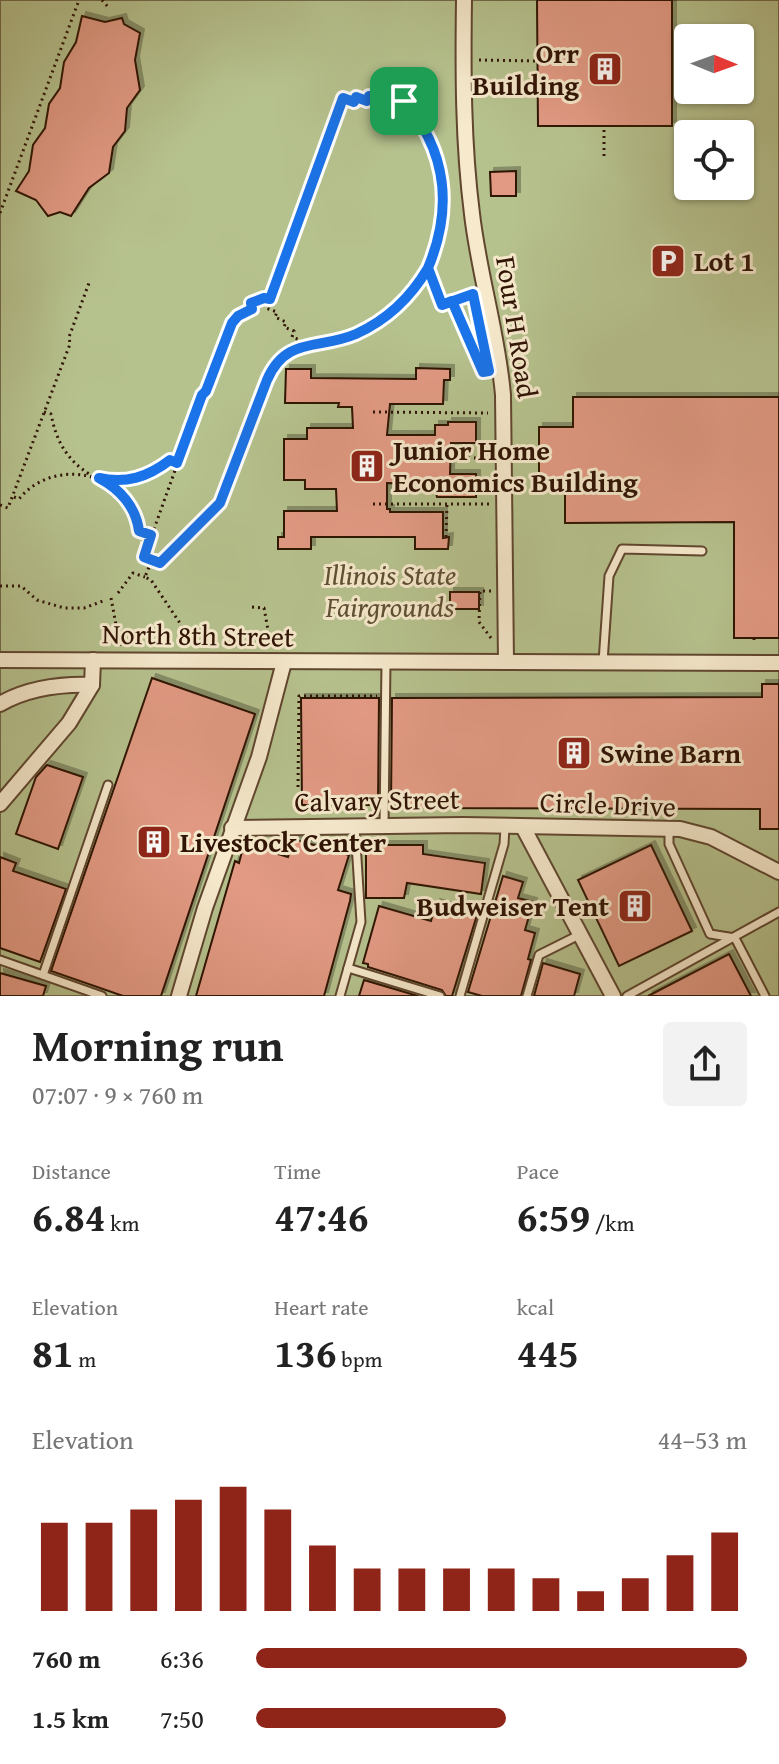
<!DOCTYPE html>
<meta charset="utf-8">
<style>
:root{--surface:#fff;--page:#f2f2f2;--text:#222;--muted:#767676;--accent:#8f2418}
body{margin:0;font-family:"Gentium Book Plus",serif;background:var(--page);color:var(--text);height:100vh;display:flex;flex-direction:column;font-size:30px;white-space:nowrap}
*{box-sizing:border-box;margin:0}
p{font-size:26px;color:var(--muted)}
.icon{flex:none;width:44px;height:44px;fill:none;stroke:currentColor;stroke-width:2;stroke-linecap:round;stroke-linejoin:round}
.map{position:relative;height:996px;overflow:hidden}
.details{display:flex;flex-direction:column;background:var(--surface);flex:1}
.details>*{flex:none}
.needle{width:52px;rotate:91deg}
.buttons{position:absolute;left:674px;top:24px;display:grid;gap:16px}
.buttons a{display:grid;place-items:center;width:80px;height:80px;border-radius:8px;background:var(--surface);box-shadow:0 2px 6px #0004;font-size:40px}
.pin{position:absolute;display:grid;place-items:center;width:68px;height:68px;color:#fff;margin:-34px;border-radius:16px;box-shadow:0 4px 12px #0006}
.round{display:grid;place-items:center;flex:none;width:84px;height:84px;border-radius:8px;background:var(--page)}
.summary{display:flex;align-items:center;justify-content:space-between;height:136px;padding:0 32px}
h1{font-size:44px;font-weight:700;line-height:60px}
.metrics{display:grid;grid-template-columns:repeat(3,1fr);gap:12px;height:136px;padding:8px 32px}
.metrics div{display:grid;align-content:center}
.metrics b{font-size:40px;font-weight:700}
.metrics small{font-size:22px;font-weight:400}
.metrics p{font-size:22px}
.chart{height:224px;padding:16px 32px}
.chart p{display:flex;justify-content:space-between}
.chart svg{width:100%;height:144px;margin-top:8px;stroke:var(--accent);stroke-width:6}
ul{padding:0 32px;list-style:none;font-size:26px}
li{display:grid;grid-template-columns:128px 96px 1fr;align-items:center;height:60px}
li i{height:20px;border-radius:10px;background:var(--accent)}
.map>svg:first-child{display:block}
.green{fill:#b6c28e;stroke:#726a49;stroke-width:2;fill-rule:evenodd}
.building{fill:#e29a84;stroke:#2f1304;stroke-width:2;filter:url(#shadow)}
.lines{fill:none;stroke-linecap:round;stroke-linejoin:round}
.lane-casing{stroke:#60462f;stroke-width:11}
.street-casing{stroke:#60462f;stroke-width:18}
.path{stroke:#2f1304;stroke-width:3;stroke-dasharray:2 4;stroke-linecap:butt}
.lane{stroke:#f6e9cc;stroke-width:7}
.street{stroke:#f6e9cc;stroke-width:14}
.route-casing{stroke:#fff;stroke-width:16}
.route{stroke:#1a73e8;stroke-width:10}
.labels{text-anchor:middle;stroke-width:6;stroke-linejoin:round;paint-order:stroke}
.poi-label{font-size:28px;font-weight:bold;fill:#2f1304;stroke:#f6e9cc;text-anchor:start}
.street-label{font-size:28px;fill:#2f1304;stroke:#f6e9cc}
.park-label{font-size:28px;font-style:italic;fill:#5e5034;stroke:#f6e9cc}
</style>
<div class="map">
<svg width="779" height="996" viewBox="0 0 779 996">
<defs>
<filter id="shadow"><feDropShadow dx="4" dy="-4" stdDeviation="0" flood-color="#0004"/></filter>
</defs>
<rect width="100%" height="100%" fill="#f1ddb0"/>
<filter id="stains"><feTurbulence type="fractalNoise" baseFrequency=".0025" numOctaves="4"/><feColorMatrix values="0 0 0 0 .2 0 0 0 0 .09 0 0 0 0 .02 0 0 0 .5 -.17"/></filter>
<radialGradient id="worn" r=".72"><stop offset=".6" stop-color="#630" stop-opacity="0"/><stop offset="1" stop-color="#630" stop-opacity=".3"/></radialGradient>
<path class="green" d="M0,0H779V996H0ZM688,38H740V90H688ZM688,134H740V186H688Z"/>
<g class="building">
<polygon points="537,0 672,0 672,126 538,126"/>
<polygon points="82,16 105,22 122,18 124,24 140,33 135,60 140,90 127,108 125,131 113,147 109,173 89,188 71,216 60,212 48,216 36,200 16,191 29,171 33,145 45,128 49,104 60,88 64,62 76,42"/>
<polygon points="516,171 516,196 491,196 490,172"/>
<polygon points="416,368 450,369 450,380 444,380 443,404 390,404 387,435 435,435 435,425 448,425 448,422 476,422 476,443 451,443 450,474 476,474 476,497 437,497 434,484 387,483 387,509 390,509 390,512 443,512 443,538 449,537 448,549 415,549 415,537 311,537 311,549 278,549 278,537 284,537 284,511 337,511 336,489 305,489 305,480 284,480 284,439 307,439 307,428 353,428 352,407 338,407 339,403 285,403 286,369 311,369 311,378 416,379"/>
<polygon points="573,397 779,397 779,638 734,638 734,522 565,523 565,490 539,490 539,427 573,427"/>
<rect x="450" y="592" width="29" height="17"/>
<polygon points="152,678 255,714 161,996 123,996 51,971"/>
<polygon points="762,684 779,684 779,829 760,829 760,809 396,808 397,805 391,805 392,698 762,697"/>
<polygon points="301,698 379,698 378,805 366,805 366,796 363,805 302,805"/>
<polygon points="47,765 83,777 58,849 16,834 36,777"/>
<polygon points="293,839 349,855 338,890 351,894 350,901 324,996 196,996 235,861 239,863 244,844 288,857"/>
<polygon points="366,845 423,845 423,854 485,863 481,894 407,883 404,898 366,898"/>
<polygon points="651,845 692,931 619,966 578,880"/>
<polygon points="0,857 16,863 13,871 66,889 40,962 0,948"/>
<polygon points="503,876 523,882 518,898 533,902 525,930 535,933 528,959 531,960 521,996 482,996 468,992"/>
<polygon points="436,903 477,915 452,996 446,996 442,990 368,967 368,964 363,963 379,906 431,921"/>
<polygon points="729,954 751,996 648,996"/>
<polygon points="543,963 580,974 574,996 534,996"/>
<polygon points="0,973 46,986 43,996 0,996"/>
<polygon points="364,980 418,996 359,996"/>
</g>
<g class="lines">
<g class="lane-casing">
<g id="lane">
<polyline points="603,662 609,576 622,549 702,551"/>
<polyline points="384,827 386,662"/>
<polyline points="669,829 669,844 710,934 735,938 765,996"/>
<polyline points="0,960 102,996"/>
<polyline points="348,968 440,996"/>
<polyline points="43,975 108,785"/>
<polyline points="340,996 361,922 355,827"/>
<polyline points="460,996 504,844 505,827"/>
<polyline points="527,996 539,955 581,934"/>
<polyline points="627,996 779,912"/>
</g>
</g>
<g class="street-casing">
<g id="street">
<path d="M464,0C463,72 463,143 472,214C479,275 498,334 503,395L506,662"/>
<polyline points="0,660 779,663"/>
<path d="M0,704C28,688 61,684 92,685"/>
<polyline points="0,804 69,723 92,685 93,660"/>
<polyline points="523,827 613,996"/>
<polyline points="232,828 463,825 680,829 711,837 779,872"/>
<polyline points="179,996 205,908 259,757 284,662"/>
</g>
</g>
<g class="path">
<polyline points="102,0 108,7"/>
<polyline points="479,60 538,61"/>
<polyline points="604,156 604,126"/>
<polyline points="0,213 79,0"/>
<polyline points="428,268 442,305 452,301"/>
<polygon points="473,294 489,371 483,372 452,301"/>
<path d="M270,299L264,298L251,303L252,309L238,316L232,323L206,391L202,395L144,557L160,563L220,503L267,380C286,336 318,349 355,334C426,305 462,222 434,150C428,135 418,113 405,103C399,98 389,97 382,95L380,100L369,96L367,101L356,97L354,102L343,98L270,299L266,308L277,312L275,317L286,322L284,327L294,331L292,337L303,341L305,345"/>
<path d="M44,412L51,414C56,440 66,459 89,474"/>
<polyline points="373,412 488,413"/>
<polyline points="450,458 492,458"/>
<path d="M104,479C129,482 149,476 170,460L177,463"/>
<path d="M14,497L19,499C55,455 131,472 139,531L151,535"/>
<polyline points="373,504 490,504"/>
<polyline points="0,505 8,508 70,344 69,337 89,283"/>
<polyline points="446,537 447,504"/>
<polyline points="151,562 145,577 151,580 196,647"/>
<polyline points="0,586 21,586 37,600 64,608 84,608 103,601"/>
<polyline points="118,593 133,573 145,577"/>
<polyline points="111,598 120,646"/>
<polyline points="252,607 264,608 271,646"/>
<polyline points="491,638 479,622 480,591 492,591"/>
<polyline points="754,640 754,638"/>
<polyline points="298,787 299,696 377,696"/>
</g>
<use href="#lane" class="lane"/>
<use href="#street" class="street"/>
</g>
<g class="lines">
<g class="route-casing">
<path id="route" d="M404,101L382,95L380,100L369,96L367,101L356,97L354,102L343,98L270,299L264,298L251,303L252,309L238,316L232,323L206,391L202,395L177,463L170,460C148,477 126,484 99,478C120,489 136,507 139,531L151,535L144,557L160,563L220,503L267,380C286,336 319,350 356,334C387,320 411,297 428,268L442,305L452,301L483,372L489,371L473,294L442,305L428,268C453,208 447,151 404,101"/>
</g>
<use href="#route" class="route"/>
</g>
<defs>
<g id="building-square" transform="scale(1.8)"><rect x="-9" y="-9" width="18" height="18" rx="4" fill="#8f2418" stroke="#f6e9cc"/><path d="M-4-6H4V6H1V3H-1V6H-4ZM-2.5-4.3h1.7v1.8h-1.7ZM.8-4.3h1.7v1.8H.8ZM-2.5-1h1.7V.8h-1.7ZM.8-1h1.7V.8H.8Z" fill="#fff"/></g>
<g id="parking-square" transform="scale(1.8)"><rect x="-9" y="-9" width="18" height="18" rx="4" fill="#8f2418" stroke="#f6e9cc"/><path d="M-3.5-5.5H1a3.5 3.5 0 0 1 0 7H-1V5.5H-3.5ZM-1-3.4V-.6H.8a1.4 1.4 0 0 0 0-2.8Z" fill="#fff"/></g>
</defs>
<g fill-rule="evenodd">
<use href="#building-square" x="605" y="69"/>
<use href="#parking-square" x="668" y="261"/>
<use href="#building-square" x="367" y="466"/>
<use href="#building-square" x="574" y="753"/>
<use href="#building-square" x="154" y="842"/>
<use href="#building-square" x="635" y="906"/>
</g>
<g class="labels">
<g class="poi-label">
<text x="579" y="63" text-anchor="end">Orr<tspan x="579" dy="32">Building</tspan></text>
<text x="694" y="271">Lot 1</text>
<text x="393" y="460">Junior Home<tspan x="393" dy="32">Economics Building</tspan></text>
<text x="600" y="763">Swine Barn</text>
<text x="180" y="852">Livestock Center</text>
<text x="609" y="916" text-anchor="end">Budweiser Tent</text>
</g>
<g class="street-label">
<text transform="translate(517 327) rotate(81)" y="10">Four H Road</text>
<text transform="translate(198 635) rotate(1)" y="10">North 8th Street</text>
<text transform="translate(377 800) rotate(-1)" y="10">Calvary Street</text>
<text transform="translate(608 804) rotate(2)" y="10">Circle Drive</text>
</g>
<g class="park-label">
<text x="390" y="585">Illinois State<tspan x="390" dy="32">Fairgrounds</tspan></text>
</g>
</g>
<rect width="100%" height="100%" filter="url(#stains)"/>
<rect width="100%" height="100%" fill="url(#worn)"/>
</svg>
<div class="buttons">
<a><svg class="needle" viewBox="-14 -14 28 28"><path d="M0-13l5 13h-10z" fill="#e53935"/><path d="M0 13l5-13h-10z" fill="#767676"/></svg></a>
<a><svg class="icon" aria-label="locate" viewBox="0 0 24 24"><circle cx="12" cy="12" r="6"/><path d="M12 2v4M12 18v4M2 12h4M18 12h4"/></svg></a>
</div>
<div class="pin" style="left:404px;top:101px;background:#1e9e55"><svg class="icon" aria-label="arrive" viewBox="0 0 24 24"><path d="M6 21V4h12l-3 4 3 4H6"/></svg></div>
</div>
<section class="details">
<div class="summary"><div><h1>Morning run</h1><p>07:07 · 9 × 760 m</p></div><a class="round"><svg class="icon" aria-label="share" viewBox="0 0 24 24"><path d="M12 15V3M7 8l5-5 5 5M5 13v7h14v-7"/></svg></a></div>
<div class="metrics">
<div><p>Distance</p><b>6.84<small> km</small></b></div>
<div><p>Time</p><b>47:46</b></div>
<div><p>Pace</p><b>6:59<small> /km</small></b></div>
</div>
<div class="metrics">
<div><p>Elevation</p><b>81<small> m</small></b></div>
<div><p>Heart rate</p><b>136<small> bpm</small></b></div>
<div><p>kcal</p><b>445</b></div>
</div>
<div class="chart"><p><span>Elevation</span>44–53 m</p>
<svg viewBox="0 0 160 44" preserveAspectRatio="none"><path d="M5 44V17M15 44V17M25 44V13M35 44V10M45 44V6M55 44V13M65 44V24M75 44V31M85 44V31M95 44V31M105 44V31M115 44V34M125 44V38M135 44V34M145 44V27M155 44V20"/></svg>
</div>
<ul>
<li><b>760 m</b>6:36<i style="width:100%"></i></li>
<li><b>1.5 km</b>7:50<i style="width:51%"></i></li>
</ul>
</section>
